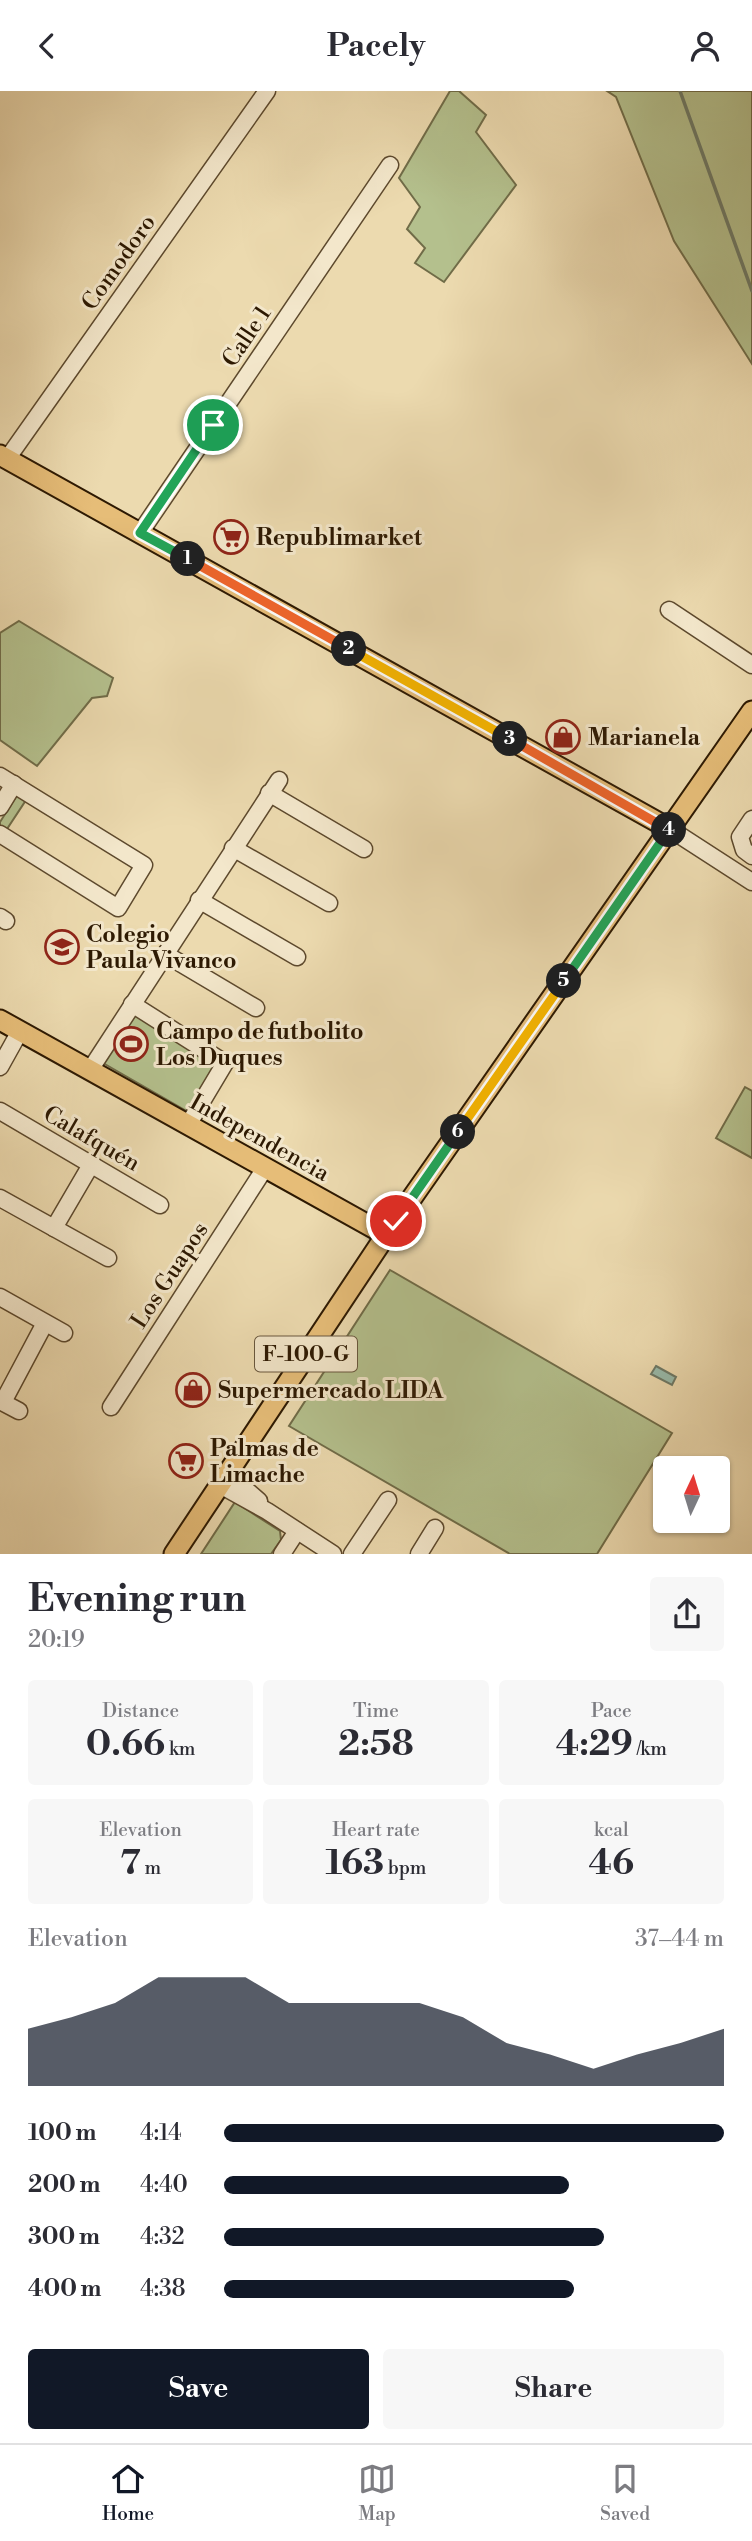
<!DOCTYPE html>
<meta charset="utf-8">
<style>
:root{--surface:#fff;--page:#f7f7f7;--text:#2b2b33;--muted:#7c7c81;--line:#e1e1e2;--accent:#111827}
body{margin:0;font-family:"Libre Bodoni",serif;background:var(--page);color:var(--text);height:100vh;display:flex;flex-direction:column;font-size:26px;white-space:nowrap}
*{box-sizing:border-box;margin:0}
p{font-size:23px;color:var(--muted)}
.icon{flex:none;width:38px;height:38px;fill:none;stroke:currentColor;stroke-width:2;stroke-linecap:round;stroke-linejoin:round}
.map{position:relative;height:1463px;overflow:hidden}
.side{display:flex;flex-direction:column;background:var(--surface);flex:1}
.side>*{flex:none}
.needle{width:46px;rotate:4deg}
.controls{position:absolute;left:653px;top:1365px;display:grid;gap:14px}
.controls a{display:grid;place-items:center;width:77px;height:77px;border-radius:7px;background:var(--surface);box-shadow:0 2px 5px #0004;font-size:35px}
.pin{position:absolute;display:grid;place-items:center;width:60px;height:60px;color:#fff;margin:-30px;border:4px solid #fff;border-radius:50%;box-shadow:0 2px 7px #0007}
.km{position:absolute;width:35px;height:35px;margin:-18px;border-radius:50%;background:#222;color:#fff;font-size:19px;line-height:35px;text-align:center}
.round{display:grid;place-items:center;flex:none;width:74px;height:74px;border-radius:7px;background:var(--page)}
.head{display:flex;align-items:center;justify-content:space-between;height:119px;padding:0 28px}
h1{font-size:38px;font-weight:700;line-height:52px}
.metrics{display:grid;grid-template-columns:repeat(3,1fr);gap:10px;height:119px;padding:7px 28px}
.metrics div{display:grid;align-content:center;border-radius:7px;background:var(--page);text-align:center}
.metrics b{font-size:35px;font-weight:700}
.metrics small{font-size:19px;font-weight:400}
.metrics p{font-size:19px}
.chart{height:196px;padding:14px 28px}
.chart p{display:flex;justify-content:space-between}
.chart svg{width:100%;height:126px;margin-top:7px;fill:var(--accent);opacity:.7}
.button{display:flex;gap:14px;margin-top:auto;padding:14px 28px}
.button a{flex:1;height:80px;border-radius:7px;background:var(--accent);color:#fff;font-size:28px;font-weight:700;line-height:80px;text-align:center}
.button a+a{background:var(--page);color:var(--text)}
ul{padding:0 28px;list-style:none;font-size:23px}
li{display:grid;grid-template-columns:112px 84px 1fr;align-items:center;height:52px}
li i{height:18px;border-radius:9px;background:var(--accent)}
header{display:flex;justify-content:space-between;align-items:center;height:91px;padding:0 28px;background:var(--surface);font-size:32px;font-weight:700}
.tab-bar{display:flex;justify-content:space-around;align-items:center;height:98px;border-top:2px solid var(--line);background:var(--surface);font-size:19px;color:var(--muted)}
.tab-bar a{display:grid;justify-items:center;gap:4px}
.tab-bar .current{color:var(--accent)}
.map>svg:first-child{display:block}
.green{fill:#b4c08d;stroke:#706c48;stroke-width:2}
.water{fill:#99bbab;stroke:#6e7a67;stroke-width:2}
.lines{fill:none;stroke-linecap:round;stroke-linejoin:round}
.stream{stroke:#6e7a67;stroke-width:3.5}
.minor-casing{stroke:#5d492d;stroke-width:19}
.major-casing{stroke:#2d1902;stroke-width:23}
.minor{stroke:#f3e7cb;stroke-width:16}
.major{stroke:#e6bd78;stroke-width:19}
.split-1-casing{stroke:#fff;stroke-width:14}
.split-2-casing{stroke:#fff;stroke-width:14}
.split-3-casing{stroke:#fff;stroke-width:14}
.split-4-casing{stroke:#fff;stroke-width:14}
.split-5-casing{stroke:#fff;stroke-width:14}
.split-6-casing{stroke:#fff;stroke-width:14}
.split-7-casing{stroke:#fff;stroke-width:14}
.split-1{stroke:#22a559;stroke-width:9}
.split-2{stroke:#f0652b;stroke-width:9}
.split-3{stroke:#f5b400;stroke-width:9}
.split-4{stroke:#f0652b;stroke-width:9}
.split-5{stroke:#22a559;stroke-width:9}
.split-6{stroke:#f5b400;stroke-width:9}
.split-7{stroke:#22a559;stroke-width:9}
.labels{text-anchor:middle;stroke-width:6;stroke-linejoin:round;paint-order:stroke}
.shield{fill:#f3e7cb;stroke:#68573e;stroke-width:2}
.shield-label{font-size:21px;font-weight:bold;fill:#2d1902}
.street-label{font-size:23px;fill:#2d1902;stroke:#f3e7cb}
.poi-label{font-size:23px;font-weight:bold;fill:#2d1902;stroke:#f3e7cb;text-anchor:start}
</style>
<header><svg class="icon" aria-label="back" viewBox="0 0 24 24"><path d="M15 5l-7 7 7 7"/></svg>Pacely<svg class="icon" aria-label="person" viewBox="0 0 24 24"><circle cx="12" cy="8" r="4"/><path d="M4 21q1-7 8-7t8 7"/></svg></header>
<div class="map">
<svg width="752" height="1463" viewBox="0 0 752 1463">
<rect width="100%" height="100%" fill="#ecdaaf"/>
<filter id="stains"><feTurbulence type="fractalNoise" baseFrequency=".00286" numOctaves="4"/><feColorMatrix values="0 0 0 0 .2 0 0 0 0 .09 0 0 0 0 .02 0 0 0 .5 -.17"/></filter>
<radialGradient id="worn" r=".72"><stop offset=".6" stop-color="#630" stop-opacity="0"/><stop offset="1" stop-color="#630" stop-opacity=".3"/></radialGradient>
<g class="green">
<polygon points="450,0 459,0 486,24 476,41 516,94 444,191 415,172 425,157 407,138 420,116 399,87"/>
<polygon points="607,0 752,0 752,273 674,150 616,6"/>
<polygon points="19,530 113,587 107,605 92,607 37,675 0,649 0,542"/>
<polygon points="19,701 28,706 5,741 0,737 0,731"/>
<polygon points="133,919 220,971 190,1022 103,972"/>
<polygon points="745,996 752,1000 752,1067 716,1047"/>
<polygon points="390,1179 672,1342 597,1463 510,1463 289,1335"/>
<polygon points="235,1411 280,1440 281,1449 271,1463 201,1463"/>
</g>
<polygon class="water" points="656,1275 676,1286 672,1294 651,1283"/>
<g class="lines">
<polyline class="stream" points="680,0 752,200"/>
<g class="minor-casing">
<g id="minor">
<polyline points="7,368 267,0"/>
<polyline points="140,442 390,74"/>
<polyline points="669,519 752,574"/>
<polyline points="0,685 144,774 118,817 0,743"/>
<polyline points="269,702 364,758"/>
<polyline points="0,716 14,693"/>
<polyline points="752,728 740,746 744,759 752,765"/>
<polyline points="670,738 752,791"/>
<polyline points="233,757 329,812"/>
<polyline points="199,809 297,866"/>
<polyline points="0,826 6,830"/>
<polyline points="165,863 256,917"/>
<polyline points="132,913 225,972 188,1034"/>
<polyline points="0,976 20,940"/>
<polyline points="90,979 279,689"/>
<polyline points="0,1020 160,1114"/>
<polyline points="0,1107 108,1167"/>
<polyline points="54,1137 92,1072"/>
<polyline points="0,1206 64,1242"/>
<polyline points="0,1310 19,1320"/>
<polyline points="3,1311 45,1232"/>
<polyline points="111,1316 265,1077"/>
<polyline points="227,1382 259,1410"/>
<polyline points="220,1394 267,1420 333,1463"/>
<polyline points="282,1463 297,1440"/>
<polyline points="352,1463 388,1409"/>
<polyline points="419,1463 435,1437"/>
</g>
</g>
<g class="major-casing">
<g id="major">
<polyline points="0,364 670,738"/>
<polyline points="0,929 386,1144"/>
<polyline points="174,1463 386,1144 752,620"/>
</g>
</g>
<use href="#minor" class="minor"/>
<use href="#major" class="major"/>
</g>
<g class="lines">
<g class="split-1-casing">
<polyline id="split-1" points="188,468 140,442 213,334"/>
</g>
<g class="split-2-casing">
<polyline id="split-2" points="188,468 349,558"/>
</g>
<g class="split-3-casing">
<polyline id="split-3" points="349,558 510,648"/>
</g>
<g class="split-4-casing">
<polyline id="split-4" points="510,648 669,739"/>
</g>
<g class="split-5-casing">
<polyline id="split-5" points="564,890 669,739"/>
</g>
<g class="split-6-casing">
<polyline id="split-6" points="458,1041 564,890"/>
</g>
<g class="split-7-casing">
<polyline id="split-7" points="396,1130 458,1041"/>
</g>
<use href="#split-1" class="split-1"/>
<use href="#split-2" class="split-2"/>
<use href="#split-3" class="split-3"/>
<use href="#split-4" class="split-4"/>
<use href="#split-5" class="split-5"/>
<use href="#split-6" class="split-6"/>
<use href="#split-7" class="split-7"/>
</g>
<defs>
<g id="supermarket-ring" transform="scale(1.75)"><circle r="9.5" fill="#f3e7cb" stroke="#8f2418" stroke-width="1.5"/><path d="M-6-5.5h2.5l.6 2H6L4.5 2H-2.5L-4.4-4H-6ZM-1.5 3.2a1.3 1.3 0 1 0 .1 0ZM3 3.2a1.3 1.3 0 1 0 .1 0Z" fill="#8f2418"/></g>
<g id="shop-ring" transform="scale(1.75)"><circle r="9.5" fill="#f3e7cb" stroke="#8f2418" stroke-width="1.5"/><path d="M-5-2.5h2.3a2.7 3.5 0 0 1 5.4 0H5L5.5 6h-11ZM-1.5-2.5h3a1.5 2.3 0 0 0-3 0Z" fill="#8f2418"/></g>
<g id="school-ring" transform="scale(1.75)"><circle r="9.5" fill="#f3e7cb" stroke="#8f2418" stroke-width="1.5"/><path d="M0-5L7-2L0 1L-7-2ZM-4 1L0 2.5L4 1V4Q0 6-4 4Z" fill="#8f2418"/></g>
<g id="stadium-ring" transform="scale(1.75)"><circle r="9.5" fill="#f3e7cb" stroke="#8f2418" stroke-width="1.5"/><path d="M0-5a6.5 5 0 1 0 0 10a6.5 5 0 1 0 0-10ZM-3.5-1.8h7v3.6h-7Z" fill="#8f2418"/></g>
</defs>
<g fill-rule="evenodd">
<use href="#supermarket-ring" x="231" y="446"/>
<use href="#shop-ring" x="563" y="646"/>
<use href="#school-ring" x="62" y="856"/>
<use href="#stadium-ring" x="131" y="953"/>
<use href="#shop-ring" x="193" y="1299"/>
<use href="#supermarket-ring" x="186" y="1370"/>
</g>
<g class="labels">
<rect class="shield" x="255" y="1245.5" width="102" height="35" rx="5"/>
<g class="shield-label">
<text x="306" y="1270">F-100-G</text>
</g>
<g class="street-label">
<text transform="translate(118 171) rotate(-55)" y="8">Comodoro</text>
<text transform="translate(246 245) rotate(-56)" y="8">Calle 1</text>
<text transform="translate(260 1046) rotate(29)" y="8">Independencia</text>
<text transform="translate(92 1047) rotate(30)" y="8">Calafquén</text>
<text transform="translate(169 1184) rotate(-57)" y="8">Los Guapos</text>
</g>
<g class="poi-label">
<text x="256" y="454">Republimarket</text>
<text x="588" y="654">Marianela</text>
<text x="86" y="851">Colegio<tspan x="86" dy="26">Paula Vivanco</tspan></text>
<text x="156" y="948">Campo de futbolito<tspan x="156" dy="26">Los Duques</tspan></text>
<text x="218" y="1307">Supermercado LIDA</text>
<text x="210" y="1365">Palmas de<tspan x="210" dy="26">Limache</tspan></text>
</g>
</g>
<rect width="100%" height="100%" filter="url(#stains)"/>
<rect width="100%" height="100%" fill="url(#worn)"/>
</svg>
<div class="controls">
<a><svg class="needle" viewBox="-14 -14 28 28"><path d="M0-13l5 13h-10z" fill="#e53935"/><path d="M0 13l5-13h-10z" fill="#7c7c81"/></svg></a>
</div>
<div class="pin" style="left:213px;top:334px;background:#1e9e55"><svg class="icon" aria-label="arrive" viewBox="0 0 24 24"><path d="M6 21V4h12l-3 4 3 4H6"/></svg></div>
<div class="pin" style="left:396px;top:1130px;background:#d93025"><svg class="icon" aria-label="check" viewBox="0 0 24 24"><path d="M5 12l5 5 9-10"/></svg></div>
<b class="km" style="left:188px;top:468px">1</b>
<b class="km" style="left:349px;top:558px">2</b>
<b class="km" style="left:510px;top:648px">3</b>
<b class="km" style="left:669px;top:739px">4</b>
<b class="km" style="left:564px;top:890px">5</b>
<b class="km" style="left:458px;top:1041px">6</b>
</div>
<section class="side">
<div class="head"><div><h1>Evening run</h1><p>20:19</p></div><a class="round"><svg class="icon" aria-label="share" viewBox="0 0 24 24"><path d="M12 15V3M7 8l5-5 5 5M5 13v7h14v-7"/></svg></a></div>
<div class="metrics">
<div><p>Distance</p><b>0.66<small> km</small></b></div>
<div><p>Time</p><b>2:58</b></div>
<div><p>Pace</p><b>4:29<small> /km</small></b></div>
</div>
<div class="metrics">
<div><p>Elevation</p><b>7<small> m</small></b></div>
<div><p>Heart rate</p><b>163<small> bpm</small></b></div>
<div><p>kcal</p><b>46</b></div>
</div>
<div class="chart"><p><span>Elevation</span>37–44 m</p>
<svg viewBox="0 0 160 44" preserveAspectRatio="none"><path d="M0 44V24L10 20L20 15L30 6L40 6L50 6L60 15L70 15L80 15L90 15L100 20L110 29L120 33L130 38L140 33L150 29L160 24V44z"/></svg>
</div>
<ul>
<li><b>100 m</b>4:14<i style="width:100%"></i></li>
<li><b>200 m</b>4:40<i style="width:69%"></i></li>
<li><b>300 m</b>4:32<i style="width:76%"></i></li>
<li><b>400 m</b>4:38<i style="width:70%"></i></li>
</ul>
<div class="button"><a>Save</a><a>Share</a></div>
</section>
<nav class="tab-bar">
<a class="current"><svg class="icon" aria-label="home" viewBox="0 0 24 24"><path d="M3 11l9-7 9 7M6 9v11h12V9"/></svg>Home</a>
<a><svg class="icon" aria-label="map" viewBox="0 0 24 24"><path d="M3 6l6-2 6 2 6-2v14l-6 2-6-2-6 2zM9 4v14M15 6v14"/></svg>Map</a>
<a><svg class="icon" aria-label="saved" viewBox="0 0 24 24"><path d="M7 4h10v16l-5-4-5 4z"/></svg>Saved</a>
</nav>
